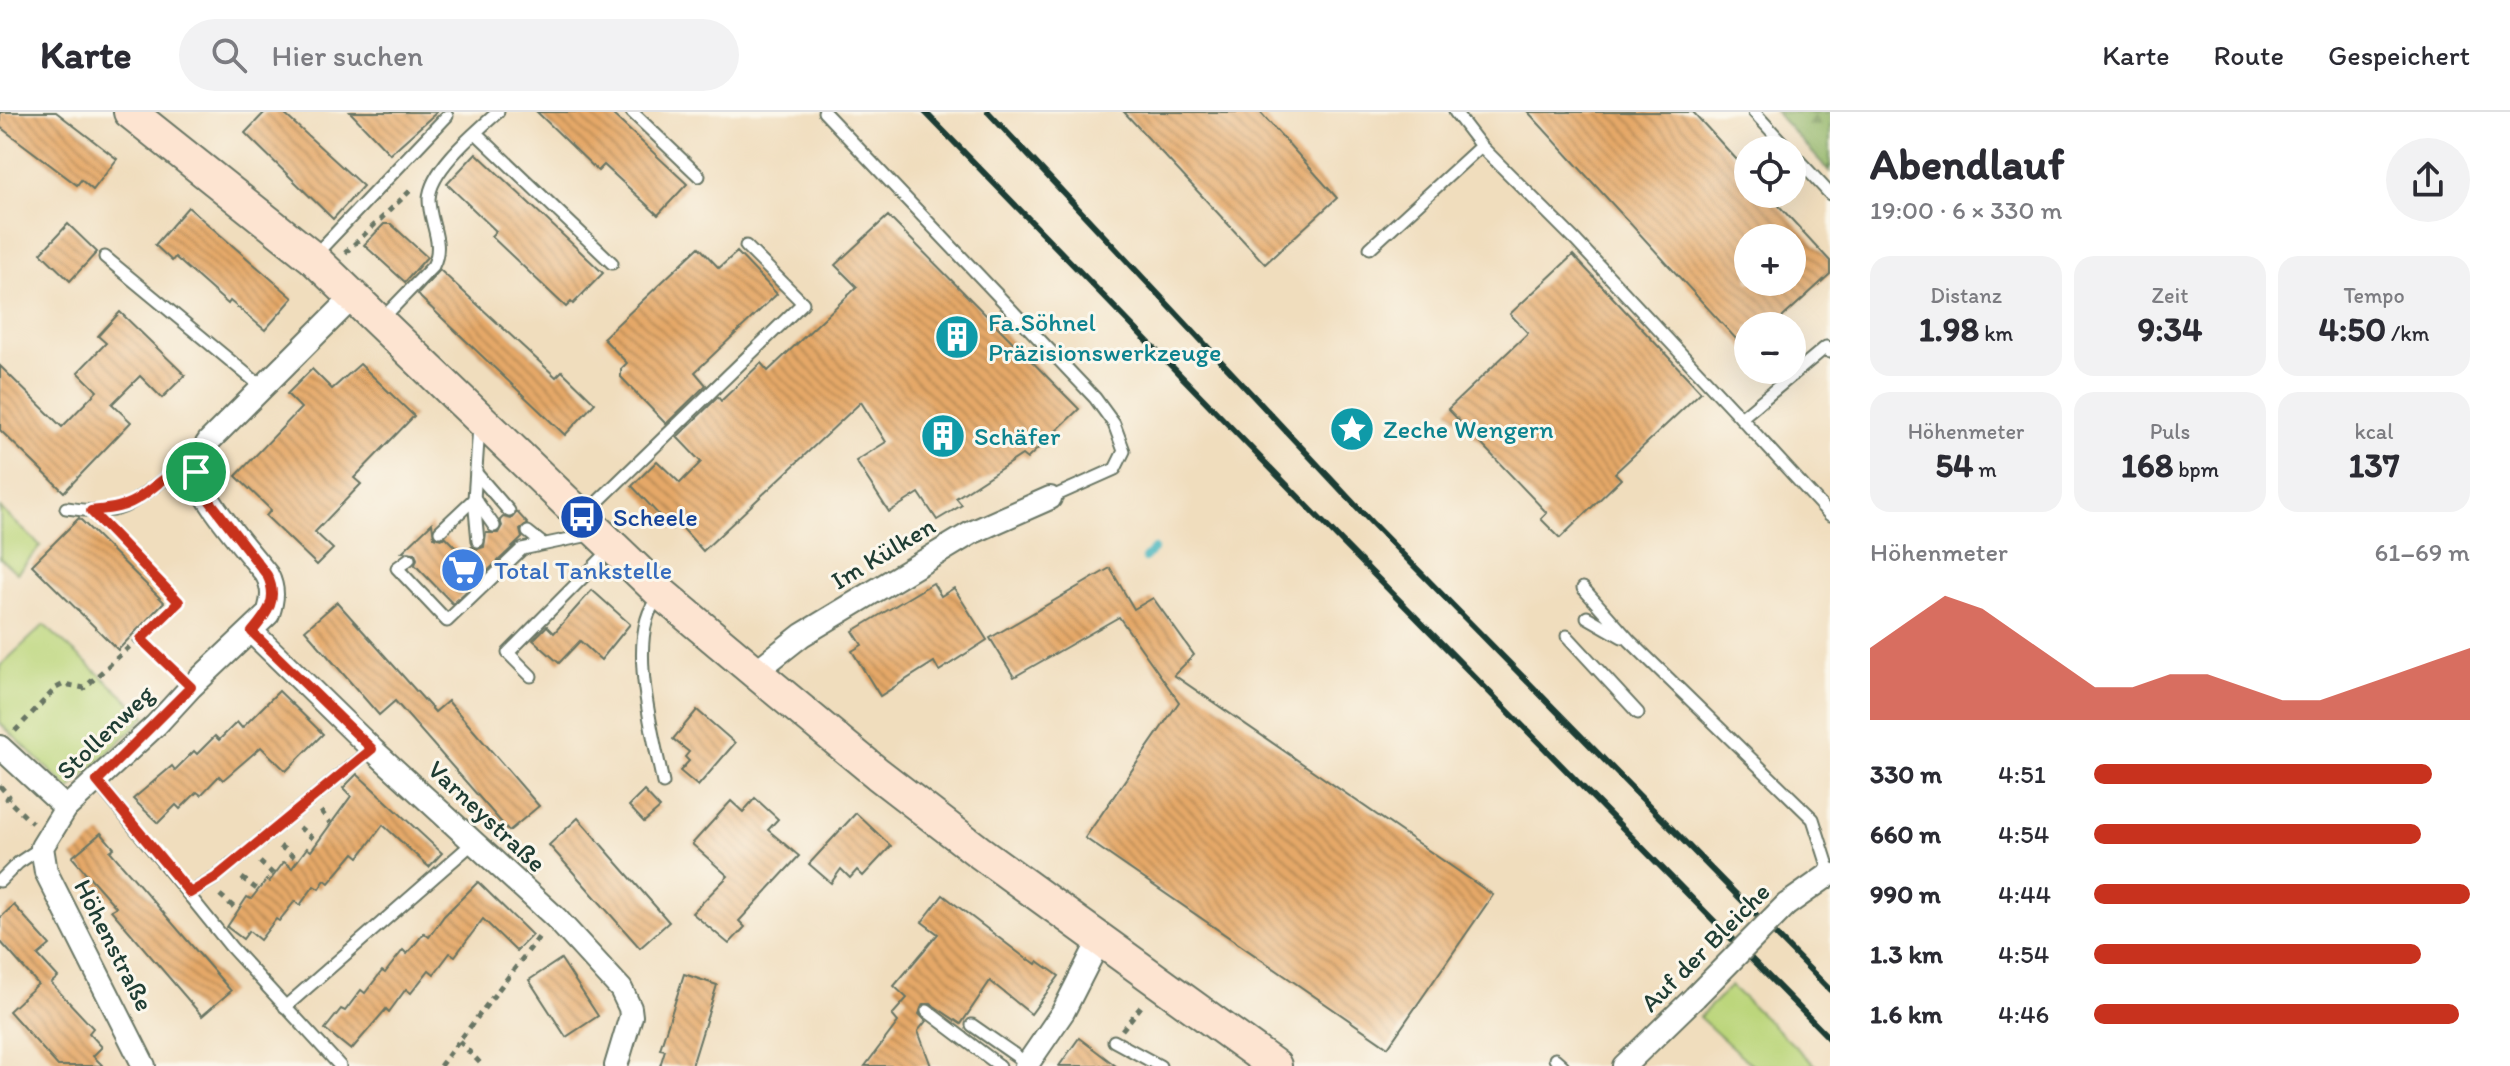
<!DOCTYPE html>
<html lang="de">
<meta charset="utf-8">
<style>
:root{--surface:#fff;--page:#f2f2f3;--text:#2b2b33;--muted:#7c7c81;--line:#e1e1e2;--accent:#c8321e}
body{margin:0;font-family:Itim,sans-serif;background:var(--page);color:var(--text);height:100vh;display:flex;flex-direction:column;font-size:30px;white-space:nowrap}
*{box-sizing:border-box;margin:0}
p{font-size:26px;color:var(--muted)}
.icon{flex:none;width:44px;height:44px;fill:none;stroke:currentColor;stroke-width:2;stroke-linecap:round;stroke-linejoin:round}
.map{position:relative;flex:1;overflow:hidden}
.drawer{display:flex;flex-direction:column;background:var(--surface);width:680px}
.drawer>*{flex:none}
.controls{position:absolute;left:1734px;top:24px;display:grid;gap:16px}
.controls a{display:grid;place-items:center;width:72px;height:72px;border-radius:50%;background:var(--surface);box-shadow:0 8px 32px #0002;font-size:40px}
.pin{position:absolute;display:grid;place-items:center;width:68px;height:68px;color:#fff;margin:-34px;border:4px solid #fff;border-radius:50%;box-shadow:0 2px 8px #0007}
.round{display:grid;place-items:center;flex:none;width:84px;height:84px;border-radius:42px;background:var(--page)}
.overview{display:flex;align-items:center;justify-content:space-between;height:136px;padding:0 40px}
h1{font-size:44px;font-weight:700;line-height:60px}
.stats{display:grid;grid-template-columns:repeat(3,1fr);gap:12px;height:136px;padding:8px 40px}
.stats div{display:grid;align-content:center;border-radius:20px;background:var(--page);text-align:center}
.stats b{font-size:34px;font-weight:700}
.stats small{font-size:22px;font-weight:400}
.stats p{font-size:22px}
.chart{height:224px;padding:16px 40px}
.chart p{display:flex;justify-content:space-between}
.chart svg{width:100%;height:144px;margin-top:8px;fill:var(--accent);opacity:.7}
ul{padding:0 40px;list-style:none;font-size:26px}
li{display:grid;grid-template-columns:128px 96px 1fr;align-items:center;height:60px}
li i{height:20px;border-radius:10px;background:var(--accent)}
header{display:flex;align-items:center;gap:48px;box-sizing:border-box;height:112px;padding:0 40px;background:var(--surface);border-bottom:2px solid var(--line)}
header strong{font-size:38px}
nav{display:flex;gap:44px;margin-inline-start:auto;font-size:28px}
.search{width:560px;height:72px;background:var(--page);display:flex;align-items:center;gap:20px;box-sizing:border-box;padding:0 28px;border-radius:44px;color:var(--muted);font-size:30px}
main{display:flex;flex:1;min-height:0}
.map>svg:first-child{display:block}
.grass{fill:#bcd67c;stroke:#6e8a58;stroke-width:2}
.forest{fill:url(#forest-firs);stroke:#5a7a50;stroke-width:2}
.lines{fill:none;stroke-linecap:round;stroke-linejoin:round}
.stream{stroke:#46b5bd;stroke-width:8}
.building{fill:url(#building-back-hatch);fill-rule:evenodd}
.lane-casing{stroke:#687564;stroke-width:15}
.street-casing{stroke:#687564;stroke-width:26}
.secondary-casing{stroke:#687564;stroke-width:36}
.path{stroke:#687564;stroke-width:5;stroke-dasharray:6 6;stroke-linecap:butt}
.lane{stroke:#fff;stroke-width:11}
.street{stroke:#fff;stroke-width:22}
.secondary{stroke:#fde4d1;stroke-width:32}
.rail{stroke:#1f3d34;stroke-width:6}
.street-bridge-casing{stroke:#687564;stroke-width:26;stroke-linecap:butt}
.street-bridge{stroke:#fff;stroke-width:22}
.route-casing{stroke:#fff;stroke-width:16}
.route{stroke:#c8321e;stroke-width:10}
.labels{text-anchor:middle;stroke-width:6;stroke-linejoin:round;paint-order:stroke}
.culture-label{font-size:26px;fill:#0d838f;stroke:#fbf7ec;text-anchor:start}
.transit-label{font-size:26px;fill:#164399;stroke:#fbf7ec;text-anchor:start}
.street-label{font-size:26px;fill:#1f3d34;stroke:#fbf7ec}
.shop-label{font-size:26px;fill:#366cbe;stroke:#fbf7ec;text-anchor:start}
</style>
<header>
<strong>Karte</strong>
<div class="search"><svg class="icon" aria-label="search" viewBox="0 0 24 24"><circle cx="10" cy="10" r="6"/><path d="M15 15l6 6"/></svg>Hier suchen</div>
<nav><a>Karte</a><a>Route</a><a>Gespeichert</a></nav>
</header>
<main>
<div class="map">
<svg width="1830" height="954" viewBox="0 0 1830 954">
<defs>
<pattern id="forest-firs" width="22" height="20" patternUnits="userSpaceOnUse" patternTransform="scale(2)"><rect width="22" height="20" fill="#95b76c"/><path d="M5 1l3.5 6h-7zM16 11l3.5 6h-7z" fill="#79965a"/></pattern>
<pattern id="building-back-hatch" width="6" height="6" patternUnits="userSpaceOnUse" patternTransform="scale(2)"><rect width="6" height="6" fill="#e5a867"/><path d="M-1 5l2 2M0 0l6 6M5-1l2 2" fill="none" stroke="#b98a56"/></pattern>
</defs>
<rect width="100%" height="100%" fill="#fbf7ec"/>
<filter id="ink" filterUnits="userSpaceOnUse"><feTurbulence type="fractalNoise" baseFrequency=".0125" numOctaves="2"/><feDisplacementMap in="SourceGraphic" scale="16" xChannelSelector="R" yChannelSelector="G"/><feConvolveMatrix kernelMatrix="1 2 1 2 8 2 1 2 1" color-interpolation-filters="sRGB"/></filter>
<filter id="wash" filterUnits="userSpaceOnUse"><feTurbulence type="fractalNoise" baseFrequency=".006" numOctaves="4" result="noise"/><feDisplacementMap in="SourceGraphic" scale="32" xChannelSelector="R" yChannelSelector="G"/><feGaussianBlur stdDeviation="1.8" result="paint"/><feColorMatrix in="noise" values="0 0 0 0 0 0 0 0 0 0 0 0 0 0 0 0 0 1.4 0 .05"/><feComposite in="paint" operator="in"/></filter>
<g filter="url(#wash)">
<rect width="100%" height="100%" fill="#f0ddbd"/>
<g class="grass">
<polygon points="0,396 41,434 17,461 0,446"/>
<polygon points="44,513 146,604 70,678 0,611 0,554"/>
<polygon points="1731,874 1816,954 1753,954 1699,905"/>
</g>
<polygon class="forest" points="1775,0 1830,0 1830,60"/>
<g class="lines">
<polyline class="stream" points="1145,446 1154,437"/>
</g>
<g id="blocks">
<g class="building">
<polygon points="0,0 56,0 117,47 93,78 81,68 77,73 0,15"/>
<polygon points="265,0 282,0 363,74 333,107 245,21"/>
<polygon points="350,0 437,0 390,42"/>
<polygon points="537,0 610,0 687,72 658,103 604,53 598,59"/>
<polygon points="1124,0 1260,0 1337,86 1265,152"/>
<path d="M1528,0H1693L1748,60V82H1768L1830,149V162L1773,214H1748V240ZM1748,126H1792V170H1748Z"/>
<polygon points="476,41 603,161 573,192 571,190 566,195 491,124 496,119 447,72"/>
<polygon points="188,95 293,186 265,218 230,189 228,192 175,145 172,149 155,133"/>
<polygon points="888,104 1079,297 1027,347 1022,343 956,386 962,393 937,408 919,381 889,400 856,349 886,330 861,290 703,439 678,411 672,417 632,374 657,349 680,371 701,350 677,325 718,285 721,289 761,251 768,259 857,175 835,153"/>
<polygon points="68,112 97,140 70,169 41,141"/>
<polygon points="384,112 391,112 427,145 405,170 364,133"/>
<polygon points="699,135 719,156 737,140 777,182 695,260 706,273 666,312 621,265 621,257 627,251 603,226"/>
<polygon points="1573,143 1701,280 1615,361 1621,367 1560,426 1541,407 1547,401 1448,297 1528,221 1510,202"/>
<polygon points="440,158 556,265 562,259 595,291 565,323 421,186 418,182"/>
<polygon points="120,200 185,263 162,286 140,264 112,292 131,310 64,380 0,318 0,254 62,315 97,279 78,260 106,231 98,224"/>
<polygon points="360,252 414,304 354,366 361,372 315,420 333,437 317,453 266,404 271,398 236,364 301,296 287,282 312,257 332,277"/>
<polygon points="517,400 528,412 520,418 522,426 453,492 415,453 417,447 415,441 402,440 432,411 434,425 441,427 446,425 464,443 472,435 478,437 484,435 486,421 498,421 502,414 500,408 503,405 511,407"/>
<polygon points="79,406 164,490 118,538 32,453"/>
<polygon points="1110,456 1134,497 1153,486 1194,543 1174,563 1493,783 1388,935 1085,726 1179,590 1119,505 1014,565 990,526"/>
<polygon points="933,471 941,484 954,476 987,528 939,559 934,550 880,584 852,539 862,533 853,519"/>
<polygon points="592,478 630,512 601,548 580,529 559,551 533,528 547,514 554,521"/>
<polygon points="337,490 435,600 448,589 539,694 509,719 395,589 379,603 305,518"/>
<polygon points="279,579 323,622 286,659 261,635 223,668 219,664 201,683 197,680 180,697 176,693 158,711 133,687 172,654 175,658 194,639 197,642 215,624 219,628 237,610 242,616"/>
<polygon points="697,598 735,631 698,674 680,659 689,649 685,645 689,640 673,627"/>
<polygon points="357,662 442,741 429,755 383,713 359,745 354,741 329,771 325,768 319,777 314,774 300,793 295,789 279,809 276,807 260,828 249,819 243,827 227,815 247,785 251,787 267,767 269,770 284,750 292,756 307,736 311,739 351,684 343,676"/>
<polygon points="644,679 660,696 644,710 629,694"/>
<polygon points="755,686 778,707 768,718 799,744 739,809 745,815 729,832 692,801 728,764 692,732 731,689 743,700"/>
<polygon points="856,701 891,734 863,764 857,758 850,766 841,757 831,771 809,752"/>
<polygon points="578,706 669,810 640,836 549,733"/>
<polygon points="101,721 114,736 110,739 231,879 202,904 111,798 116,795 72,745"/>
<polygon points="478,770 532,823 516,839 483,807 455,844 450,841 434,862 429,858 411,881 406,877 389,900 386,897 351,938 325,917 341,897 345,899 361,878 365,881 382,859 385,861 403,838 407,842 424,821 429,825 444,804"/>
<polygon points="943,783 1028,848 1029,847 1036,852 1038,849 1059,864 1031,902 990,869 961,912 931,892 923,892 919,902 926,909 918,919 931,954 865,954 898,910 892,903 907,886 894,874 938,822 922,810"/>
<polygon points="14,793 50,833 38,843 58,865 51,871 93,916 89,921 102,935 93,944 103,954 58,954 9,899 38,872 0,829 0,806"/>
<polygon points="561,847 598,904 566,925 529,868"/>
<polygon points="684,862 717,873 692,954 660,954 665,938 660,937"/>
<polygon points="1079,926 1116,954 1059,954"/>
</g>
</g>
</g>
<g filter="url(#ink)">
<use href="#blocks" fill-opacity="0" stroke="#687564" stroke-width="2"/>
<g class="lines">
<g class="lane-casing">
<g id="lane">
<polyline points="632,0 699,64"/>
<polyline points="824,0 1095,286 1114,312 1124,339 1115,357 1050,386"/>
<polyline points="1754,0 1789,38"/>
<polyline points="476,21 612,151"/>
<polyline points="1481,34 1576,129 1741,306 1826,235 1830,240"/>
<polyline points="1792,41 1830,82"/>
<polyline points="1370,136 1481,34 1455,0"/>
<polyline points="105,145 262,275"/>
<polyline points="313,145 447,4"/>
<path d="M381,208L433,154C445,131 429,111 429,87C430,57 477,19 498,0"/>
<polyline points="1741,306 1830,403"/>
<polyline points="476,361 509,399"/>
<polyline points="475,387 494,414"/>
<path d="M66,396C84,398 106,402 123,395C149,384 167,354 196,360"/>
<polyline points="583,404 803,191 746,134"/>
<polyline points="440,419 474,387"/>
<polyline points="528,420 543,432"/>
<polyline points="478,429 474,387 479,314"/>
<polyline points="409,447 397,456 447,509 522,437 594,422"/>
<polyline points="1583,476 1630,529 1813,707 1830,760"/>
<path d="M659,485C624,521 654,625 663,671"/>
<polyline points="1587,505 1622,525"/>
<polyline points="1567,524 1638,601"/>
<polyline points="531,564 508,541 611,437"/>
<polyline points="97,669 231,835 340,954"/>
<polyline points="0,769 18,751 42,735"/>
<polyline points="190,781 215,766 372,637"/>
<polyline points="285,895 474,730"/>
<polyline points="927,899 1000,954"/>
<polyline points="972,913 1028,952"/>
<polyline points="1114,929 1160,954"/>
<polyline points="1555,947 1563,954"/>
</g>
</g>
<g class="street-casing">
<g id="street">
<polyline points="252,520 372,637 556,806 621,877 630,896 631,904 616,954"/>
<polyline points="755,560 802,523 971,421 1050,386"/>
<polyline points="0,635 66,696"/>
<polyline points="1786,793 1830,762"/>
<path d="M144,954L46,760L42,735L66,696L156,613L191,575L268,502C273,487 274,477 267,463C251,442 195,380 196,357C197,346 203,338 209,329L354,184"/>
<polyline points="1026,954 1063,900 1099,829"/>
<polyline points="1624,954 1695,885"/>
</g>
</g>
<g class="secondary-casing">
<polyline id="secondary" points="130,0 313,146 662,482 755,560 878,662 978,739 1275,954"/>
</g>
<g class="path">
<polyline points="345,141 413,76"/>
<polyline points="135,520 176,560"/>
<polyline points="15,619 56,576 64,572 84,576 179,490 106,414"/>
<polyline points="0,674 9,684 7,687 32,711"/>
<polyline points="321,699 330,711"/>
<polyline points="299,715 317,730"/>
<polyline points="280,734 298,748"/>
<polyline points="260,750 274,763"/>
<polyline points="242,766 258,778"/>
<polyline points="220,783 237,798"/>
<polyline points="1122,918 1144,891"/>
<polyline points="459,929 483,954"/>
<polyline points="440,954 542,821"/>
</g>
<use href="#lane" class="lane"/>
<use href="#street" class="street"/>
<use href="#secondary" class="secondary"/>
<g class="rail">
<polyline points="925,0 1346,434 1830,927"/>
<polyline points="988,0 1371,410 1830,878"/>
</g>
<g class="street-bridge-casing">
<polyline id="street-bridge" points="1695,885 1786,793"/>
</g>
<use href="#street-bridge" class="street-bridge"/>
</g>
</g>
<g class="lines" filter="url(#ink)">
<g class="route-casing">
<path id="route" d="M184,358L196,360L206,384L267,463C279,487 268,501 252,520L372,637L215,766L190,781L97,669L191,575L141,527L179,490L91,399C109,397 125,396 140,385C154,376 167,361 184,358Z"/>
</g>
<use href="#route" class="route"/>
</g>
<defs>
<g id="building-disc" transform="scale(2.3)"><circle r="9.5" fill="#0f9aa8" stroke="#fbf7ec"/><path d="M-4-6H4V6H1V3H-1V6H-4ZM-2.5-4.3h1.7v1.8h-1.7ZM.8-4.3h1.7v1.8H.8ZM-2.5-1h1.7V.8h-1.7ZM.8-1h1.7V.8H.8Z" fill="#fff"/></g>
<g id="sight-disc" transform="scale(2.3)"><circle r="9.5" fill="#0f9aa8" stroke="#fbf7ec"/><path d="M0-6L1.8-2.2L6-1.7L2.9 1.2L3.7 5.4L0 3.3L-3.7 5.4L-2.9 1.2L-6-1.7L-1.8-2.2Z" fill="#fff"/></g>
<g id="bus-disc" transform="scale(2.3)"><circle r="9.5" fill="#1a4fb4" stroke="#fbf7ec"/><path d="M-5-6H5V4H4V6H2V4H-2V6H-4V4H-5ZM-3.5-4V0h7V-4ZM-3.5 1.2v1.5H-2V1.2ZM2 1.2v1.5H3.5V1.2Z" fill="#fff"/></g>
<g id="supermarket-disc" transform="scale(2.3)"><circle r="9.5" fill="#3f7fe0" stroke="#fbf7ec"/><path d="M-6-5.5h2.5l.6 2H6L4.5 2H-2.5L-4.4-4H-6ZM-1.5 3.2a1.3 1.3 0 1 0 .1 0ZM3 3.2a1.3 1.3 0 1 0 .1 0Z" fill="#fff"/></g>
</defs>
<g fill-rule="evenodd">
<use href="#building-disc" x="957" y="225"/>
<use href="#sight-disc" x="1352" y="317"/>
<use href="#building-disc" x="943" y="324"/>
<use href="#bus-disc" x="582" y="405"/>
<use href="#supermarket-disc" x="463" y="458"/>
</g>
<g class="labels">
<g class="culture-label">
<text x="988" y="219">Fa.Söhnel<tspan x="988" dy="30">Präzisionswerkzeuge</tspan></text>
<text x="1383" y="326">Zeche Wengern</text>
<text x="974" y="333">Schäfer</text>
</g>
<g class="transit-label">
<text x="613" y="414">Scheele</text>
</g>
<g class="street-label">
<text transform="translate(883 441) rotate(-31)" y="9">Im Külken</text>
<text transform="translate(105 620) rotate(-44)" y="9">Stollenweg</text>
<text transform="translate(487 704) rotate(43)" y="9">Varneystraße</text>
<text transform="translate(114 833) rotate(63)" y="9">Höhenstraße</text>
<text transform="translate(1705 835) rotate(-45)" y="9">Auf der Bleiche</text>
</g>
<g class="shop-label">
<text x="494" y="467">Total Tankstelle</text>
</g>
</g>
</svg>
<div class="controls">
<a><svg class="icon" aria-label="locate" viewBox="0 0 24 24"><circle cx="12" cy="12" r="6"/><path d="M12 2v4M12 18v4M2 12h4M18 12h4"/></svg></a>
<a>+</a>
<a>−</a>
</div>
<div class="pin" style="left:196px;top:360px;background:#1e9e55"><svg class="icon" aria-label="arrive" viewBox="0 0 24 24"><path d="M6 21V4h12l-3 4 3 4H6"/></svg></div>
</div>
<section class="drawer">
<div class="overview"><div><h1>Abendlauf</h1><p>19:00 · 6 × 330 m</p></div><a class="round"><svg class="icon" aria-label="share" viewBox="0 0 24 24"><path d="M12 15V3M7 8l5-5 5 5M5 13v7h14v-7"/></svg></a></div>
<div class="stats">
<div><p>Distanz</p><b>1.98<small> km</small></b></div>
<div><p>Zeit</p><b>9:34</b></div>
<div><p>Tempo</p><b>4:50<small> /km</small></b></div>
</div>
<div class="stats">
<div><p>Höhenmeter</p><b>54<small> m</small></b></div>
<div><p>Puls</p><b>168<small> bpm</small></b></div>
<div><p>kcal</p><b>137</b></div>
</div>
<div class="chart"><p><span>Höhenmeter</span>61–69 m</p>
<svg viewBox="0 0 160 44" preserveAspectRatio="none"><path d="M0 44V22L10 14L20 6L30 10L40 18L50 26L60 34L70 34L80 30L90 30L100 34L110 38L120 38L130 34L140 30L150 26L160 22V44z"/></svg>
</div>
<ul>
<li><b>330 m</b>4:51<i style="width:90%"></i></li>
<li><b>660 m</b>4:54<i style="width:87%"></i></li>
<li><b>990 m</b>4:44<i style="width:100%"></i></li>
<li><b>1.3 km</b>4:54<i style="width:87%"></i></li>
<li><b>1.6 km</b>4:46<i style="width:97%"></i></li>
</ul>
</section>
</main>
